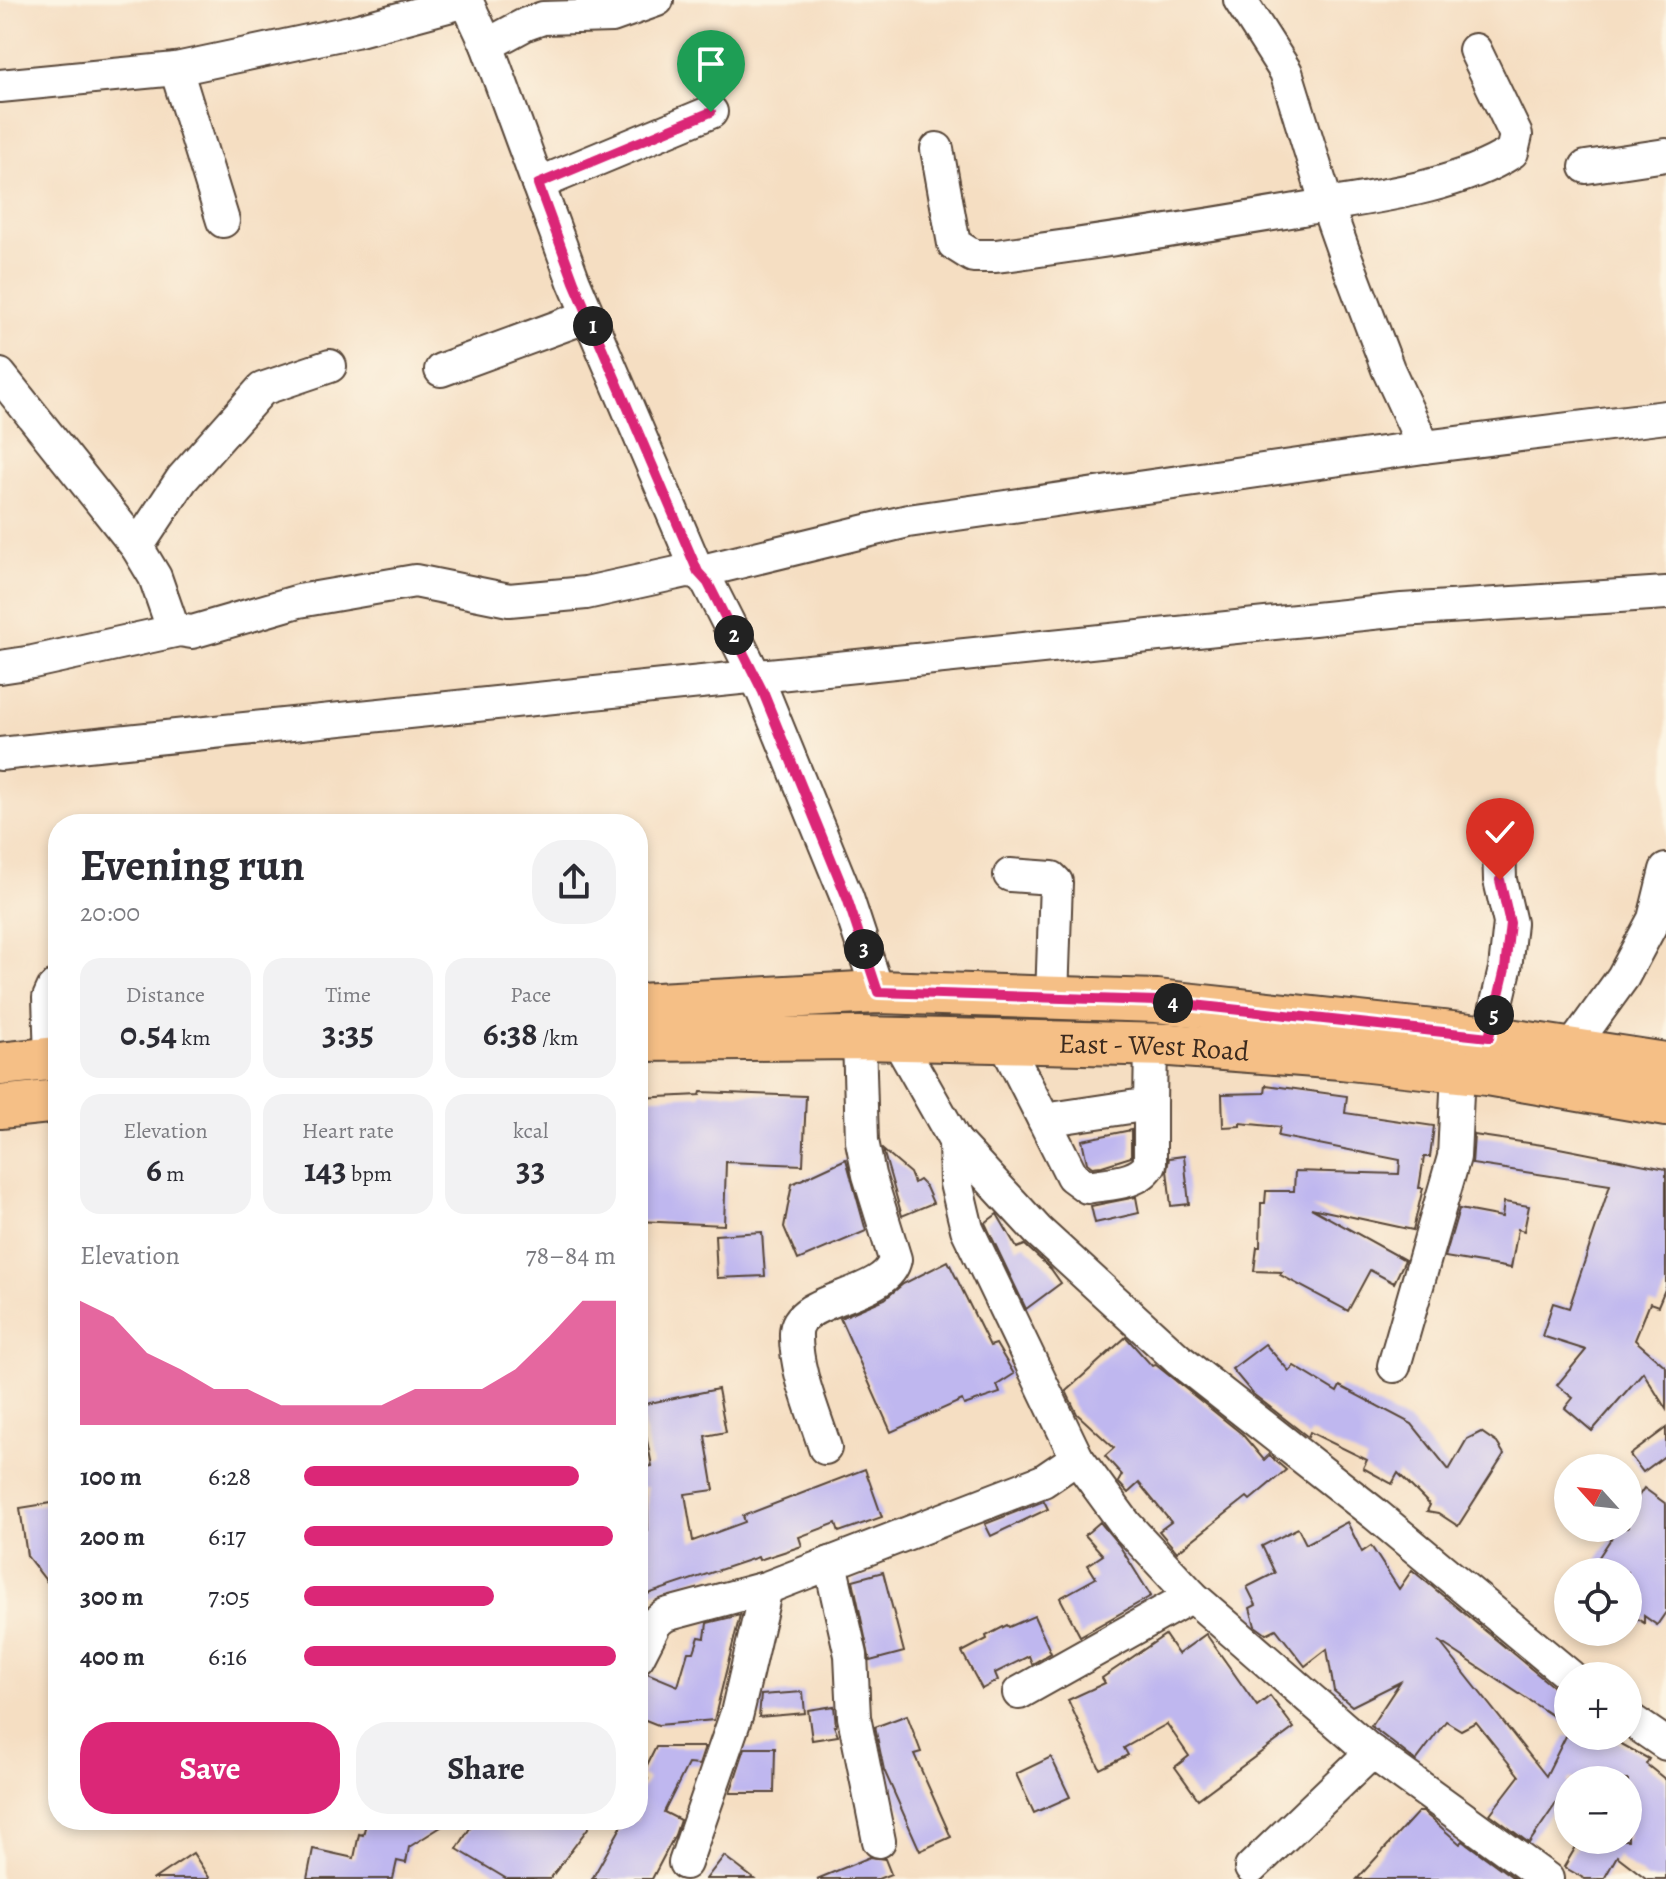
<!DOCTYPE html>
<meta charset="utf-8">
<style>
:root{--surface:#fff;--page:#f2f2f3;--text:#2b2b33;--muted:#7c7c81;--accent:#db2777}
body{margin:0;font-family:Alegreya,serif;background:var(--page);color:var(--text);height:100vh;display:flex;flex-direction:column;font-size:30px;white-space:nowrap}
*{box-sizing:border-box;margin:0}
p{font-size:26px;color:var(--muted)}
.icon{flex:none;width:44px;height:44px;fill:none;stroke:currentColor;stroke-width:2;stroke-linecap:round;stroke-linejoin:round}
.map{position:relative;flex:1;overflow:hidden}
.side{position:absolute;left:48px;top:814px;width:600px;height:1016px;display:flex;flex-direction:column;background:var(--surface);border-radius:32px;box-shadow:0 4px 12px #0003}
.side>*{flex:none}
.needle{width:52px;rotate:297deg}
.fabs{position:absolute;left:1554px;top:1454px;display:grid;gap:16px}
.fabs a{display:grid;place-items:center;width:88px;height:88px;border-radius:50%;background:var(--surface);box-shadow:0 4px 12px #0003;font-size:40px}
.pin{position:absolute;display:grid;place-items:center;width:68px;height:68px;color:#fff;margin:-82px -34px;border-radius:50% 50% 50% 0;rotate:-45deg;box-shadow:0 0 8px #0007}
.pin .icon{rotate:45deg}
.km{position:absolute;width:40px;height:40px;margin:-20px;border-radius:50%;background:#222;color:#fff;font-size:22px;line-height:40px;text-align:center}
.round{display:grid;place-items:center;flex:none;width:84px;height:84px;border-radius:32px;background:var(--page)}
.headline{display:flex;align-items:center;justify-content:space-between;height:136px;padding:0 32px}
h1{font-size:44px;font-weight:700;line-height:60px}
.metrics{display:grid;grid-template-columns:repeat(3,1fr);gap:12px;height:136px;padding:8px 32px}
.metrics div{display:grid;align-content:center;border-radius:20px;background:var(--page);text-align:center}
.metrics b{font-size:34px;font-weight:700}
.metrics small{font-size:22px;font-weight:400}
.metrics p{font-size:22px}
.chart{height:224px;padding:16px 32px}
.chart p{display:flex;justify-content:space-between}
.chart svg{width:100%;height:144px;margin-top:8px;fill:var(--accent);opacity:.7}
.primary-button{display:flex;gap:16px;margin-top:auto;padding:16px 32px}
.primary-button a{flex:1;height:92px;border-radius:32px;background:var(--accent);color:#fff;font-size:32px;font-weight:700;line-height:92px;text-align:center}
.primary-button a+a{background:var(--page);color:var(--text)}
ul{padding:0 32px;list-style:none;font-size:26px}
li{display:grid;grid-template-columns:128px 96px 1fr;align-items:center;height:60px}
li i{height:20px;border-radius:10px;background:var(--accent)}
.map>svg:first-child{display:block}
.building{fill:#bfb7ef}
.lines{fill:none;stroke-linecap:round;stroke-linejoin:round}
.minor-casing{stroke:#574537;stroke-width:36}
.major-casing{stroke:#574537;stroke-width:46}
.minor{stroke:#fff;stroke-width:32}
.major{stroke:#f5bf86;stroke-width:42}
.route-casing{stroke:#fff;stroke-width:16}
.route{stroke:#db2777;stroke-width:10}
.labels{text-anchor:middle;stroke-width:6;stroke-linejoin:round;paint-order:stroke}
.street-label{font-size:28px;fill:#3b2a1e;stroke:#fcf5e5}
</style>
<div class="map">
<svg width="1666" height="1879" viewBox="0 0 1666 1879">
<rect width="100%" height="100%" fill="#fcf5e5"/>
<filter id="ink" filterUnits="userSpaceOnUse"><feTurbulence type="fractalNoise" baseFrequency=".0125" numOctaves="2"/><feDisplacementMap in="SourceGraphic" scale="16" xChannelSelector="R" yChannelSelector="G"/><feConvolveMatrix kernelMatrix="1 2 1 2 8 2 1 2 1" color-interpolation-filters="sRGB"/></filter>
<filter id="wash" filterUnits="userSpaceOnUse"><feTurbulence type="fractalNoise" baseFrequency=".006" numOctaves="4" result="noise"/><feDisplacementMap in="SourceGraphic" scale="32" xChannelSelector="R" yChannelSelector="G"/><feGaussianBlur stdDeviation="1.8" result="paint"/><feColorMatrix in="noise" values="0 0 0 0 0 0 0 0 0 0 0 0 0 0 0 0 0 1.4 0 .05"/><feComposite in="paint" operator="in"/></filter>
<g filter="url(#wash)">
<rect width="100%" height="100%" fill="#f5dec2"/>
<g id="blocks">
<g class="building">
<polygon points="1266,1085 1347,1096 1345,1113 1434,1126 1430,1157 1424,1157 1419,1188 1423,1188 1413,1230 1311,1208 1405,1260 1394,1283 1370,1270 1348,1311 1280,1275 1282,1272 1254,1271 1257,1247 1260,1247 1261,1203 1265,1203 1266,1191 1294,1191 1295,1171 1399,1174 1400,1160 1278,1136 1280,1127 1240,1123 1240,1126 1223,1127 1222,1094 1265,1093"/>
<polygon points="701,1092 806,1096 803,1165 726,1162 724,1225 638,1221 638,1098 700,1095"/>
<polygon points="1131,1130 1131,1157 1102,1166 1092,1167 1087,1163 1082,1140"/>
<polygon points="1474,1135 1549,1146 1666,1169 1666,1287 1658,1306 1650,1303 1635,1340 1666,1367 1666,1409 1643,1372 1592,1431 1565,1408 1573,1398 1557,1385 1586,1350 1542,1336 1553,1303 1569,1308 1610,1185 1472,1164"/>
<polygon points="883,1150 910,1173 914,1183 919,1180 926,1187 933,1203 902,1216"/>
<polygon points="1184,1156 1189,1204 1171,1206 1167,1170 1169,1158"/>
<polygon points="846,1159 866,1231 798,1260 784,1227 792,1184"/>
<polygon points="1136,1197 1139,1213 1095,1223 1091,1206"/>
<polygon points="1504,1202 1529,1206 1524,1231 1518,1229 1511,1268 1445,1257 1459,1209 1502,1217"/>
<polygon points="997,1214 1017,1248 1025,1245 1051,1269 1061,1283 1026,1309 985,1223"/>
<polygon points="762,1232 765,1276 717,1278 715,1235"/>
<polygon points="948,1261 990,1346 996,1344 1014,1374 997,1385 1000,1393 964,1405 962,1400 891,1432 840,1318 885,1299 903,1284"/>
<polygon points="1126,1337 1152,1366 1156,1365 1242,1434 1264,1460 1269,1455 1286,1470 1250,1500 1247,1497 1177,1552 1159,1531 1171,1522 1139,1483 1128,1493 1118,1482 1122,1475 1105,1456 1114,1448 1077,1414 1066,1391"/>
<polygon points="1265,1344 1289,1371 1294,1366 1337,1392 1340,1386 1412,1424 1449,1470 1467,1439 1481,1432 1497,1443 1504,1454 1458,1526 1438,1513 1427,1511 1430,1505 1398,1473 1392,1484 1363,1468 1367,1460 1310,1432 1308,1437 1253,1394 1232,1369"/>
<polygon points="718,1389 726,1432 705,1436 714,1490 685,1494 693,1541 745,1522 743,1516 865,1469 882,1517 839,1532 836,1523 799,1537 802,1546 759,1560 758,1557 645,1595 638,1528 648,1531 647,1487 638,1487 638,1469 652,1466 640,1405"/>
<polygon points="1666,1428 1666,1455 1643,1472 1630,1455"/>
<polygon points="1644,1488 1666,1504 1666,1612 1657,1625 1644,1616 1644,1623 1628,1613 1628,1572 1589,1572 1618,1528 1628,1528 1628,1512"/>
<polygon points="1044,1501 1048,1509 991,1536 985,1524"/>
<polygon points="58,1502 58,1596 27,1556 20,1508"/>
<polygon points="1100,1522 1119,1545 1151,1596 1080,1636 1060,1598 1096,1578 1088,1565 1103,1555 1085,1535"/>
<polygon points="1347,1522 1362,1552 1371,1546 1399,1589 1412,1570 1558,1691 1568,1695 1568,1726 1439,1641 1546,1776 1566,1736 1607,1736 1649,1759 1646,1764 1666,1780 1666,1879 1647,1879 1617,1856 1604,1879 1585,1879 1564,1867 1580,1840 1628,1840 1628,1780 1568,1780 1568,1786 1529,1843 1490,1814 1519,1776 1476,1722 1461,1730 1446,1721 1416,1761 1371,1726 1400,1682 1352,1706 1334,1691 1327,1649 1305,1666 1276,1629 1266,1634 1255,1626 1250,1608 1256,1605 1247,1587 1275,1573 1262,1546 1298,1528 1306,1544"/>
<polygon points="883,1572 904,1652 870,1661 853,1580"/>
<polygon points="740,1615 714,1720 658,1725 638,1717 638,1676 647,1673 678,1686 688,1652 694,1652 699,1637 705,1638 707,1623"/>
<polygon points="1034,1616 1051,1653 1032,1664 1029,1656 995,1673 998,1680 982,1689 962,1652 987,1639 986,1636 1007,1625 1009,1627"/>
<polygon points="1206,1634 1257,1706 1270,1696 1294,1728 1198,1799 1175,1767 1189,1756 1167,1724 1124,1748 1128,1755 1100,1769 1068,1700 1105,1683 1102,1678 1165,1635 1178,1654"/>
<polygon points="803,1692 805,1713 759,1717 761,1695"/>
<polygon points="834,1706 836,1726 834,1726 838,1736 812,1740 808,1710"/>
<polygon points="907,1715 921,1752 914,1754 951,1837 920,1851 884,1770 875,1727"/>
<polygon points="656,1747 705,1747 699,1765 688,1764 664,1812 680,1820 675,1835 652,1879 592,1879 625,1820 638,1820 638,1796 648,1779 642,1775"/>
<polygon points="745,1748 775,1748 774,1793 730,1793"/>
<polygon points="1051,1757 1070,1797 1034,1813 1016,1774"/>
<polygon points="1418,1812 1423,1812 1434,1821 1460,1844 1463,1841 1515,1879 1357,1879"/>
<polygon points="367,1820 452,1820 409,1847 406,1863 397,1861 393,1879 307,1879 313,1849 354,1858 359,1834 363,1835"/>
<polygon points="475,1820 594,1820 550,1879 507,1879 457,1849"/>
<polygon points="193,1853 210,1879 154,1879"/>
<polygon points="724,1856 754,1879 706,1879"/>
<polygon points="870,1857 885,1859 891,1874 878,1879 817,1879"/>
</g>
</g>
</g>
<g filter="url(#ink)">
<use href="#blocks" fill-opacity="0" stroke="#574537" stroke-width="2"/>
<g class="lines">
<g class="minor-casing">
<g id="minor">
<polyline points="466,0 487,45 574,282 698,572 708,583 763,692 847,898 878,992"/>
<polyline points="1240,0 1286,72 1327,205 1344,253 1388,369 1424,447"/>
<polyline points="487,45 526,24 543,18 612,16 657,0"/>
<polyline points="176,69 223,221"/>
<polyline points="0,86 176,69 355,31 466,1"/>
<path d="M937,149L954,244L973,256H996C1100,242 1204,226 1308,208C1373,197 1456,188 1512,152L1516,135L1475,50"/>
<polyline points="1586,167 1666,155"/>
<polyline points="538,184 711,112"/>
<polyline points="441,370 588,316"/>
<polyline points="0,375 137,547 155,577 171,623 179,630"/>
<polyline points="137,547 182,479 262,389 330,366"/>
<polyline points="0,667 33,662 179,630 192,632 299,601 415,581 509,600 586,593 686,571 698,572 908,521 1424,447 1666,417"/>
<polyline points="0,754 1402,610 1666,593"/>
<polyline points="1010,875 1052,878 1056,882 1052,998"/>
<polyline points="1489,1037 1505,969 1510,923 1500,880 1499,844"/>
<polyline points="897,1039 955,1141 1038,1231 1179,1360 1375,1514 1570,1676"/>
<polyline points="1004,1041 1044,1120 1150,1104 1151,1044"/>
<polyline points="1571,1049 1623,977 1654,919 1666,870"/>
<polyline points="51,1059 49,998 53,989 58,984"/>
<path d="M1044,1120L1072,1176L1087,1187C1108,1183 1139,1184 1150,1164V1104"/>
<polyline points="955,1141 956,1183 967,1229 1077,1458 1126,1525 1192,1596 1369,1750 1547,1879"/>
<polyline points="1394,1366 1454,1157 1458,1071"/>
<path d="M825,1448C814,1412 795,1371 796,1333C796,1296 888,1298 895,1259L869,1175L862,1141L859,1038"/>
<polyline points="830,1563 851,1655 854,1717 879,1841"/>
<polyline points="638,1657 656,1622 665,1615 766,1588 1043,1481 1077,1458"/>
<polyline points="1019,1693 1192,1596"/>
<polyline points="1628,1718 1666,1744"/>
<polyline points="685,1863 737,1713 766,1588"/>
<polyline points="1251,1868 1372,1752"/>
</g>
</g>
<g class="major-casing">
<g id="major">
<polyline points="638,1005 878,992 1157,1001 1489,1037 1666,1064"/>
<path id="s1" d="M638,1040L859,1038L1170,1045L1341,1058L1487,1074L1666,1105"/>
<polyline points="0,1064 58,1058"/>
<polyline points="0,1107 58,1101"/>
</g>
</g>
<use href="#minor" class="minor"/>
<use href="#major" class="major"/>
</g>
</g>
<g class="lines" filter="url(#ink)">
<g class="route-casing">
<polyline id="route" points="711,112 538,184 574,282 698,572 708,583 763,692 847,898 878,992 1157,1001 1489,1037 1505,969 1510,923 1500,880"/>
</g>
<use href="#route" class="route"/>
</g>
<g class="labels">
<g class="street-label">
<text dy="10" stroke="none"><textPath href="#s1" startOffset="516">East - West Road</textPath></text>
</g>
</g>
</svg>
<div class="fabs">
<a><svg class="needle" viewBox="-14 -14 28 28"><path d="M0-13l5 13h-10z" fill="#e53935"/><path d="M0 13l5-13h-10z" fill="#7c7c81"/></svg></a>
<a><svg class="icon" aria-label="locate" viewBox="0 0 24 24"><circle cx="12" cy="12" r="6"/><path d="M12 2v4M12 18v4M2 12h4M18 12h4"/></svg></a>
<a>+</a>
<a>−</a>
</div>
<div class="pin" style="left:711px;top:112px;background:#1e9e55"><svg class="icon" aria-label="arrive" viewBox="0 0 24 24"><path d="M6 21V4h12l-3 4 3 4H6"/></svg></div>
<div class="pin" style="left:1500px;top:880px;background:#d93025"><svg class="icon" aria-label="check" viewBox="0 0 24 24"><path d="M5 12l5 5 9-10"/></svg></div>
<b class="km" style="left:593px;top:326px">1</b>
<b class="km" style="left:734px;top:635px">2</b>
<b class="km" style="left:864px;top:949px">3</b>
<b class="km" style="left:1173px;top:1003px">4</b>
<b class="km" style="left:1494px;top:1015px">5</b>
<section class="side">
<div class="headline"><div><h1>Evening run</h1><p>20:00</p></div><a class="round"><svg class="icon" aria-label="share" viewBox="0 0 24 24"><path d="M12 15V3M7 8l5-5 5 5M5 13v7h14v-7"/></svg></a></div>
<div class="metrics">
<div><p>Distance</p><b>0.54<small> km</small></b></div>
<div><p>Time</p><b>3:35</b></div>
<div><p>Pace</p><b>6:38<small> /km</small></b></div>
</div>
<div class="metrics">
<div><p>Elevation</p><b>6<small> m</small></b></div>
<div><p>Heart rate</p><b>143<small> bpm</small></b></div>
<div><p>kcal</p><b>33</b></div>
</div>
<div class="chart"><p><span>Elevation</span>78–84 m</p>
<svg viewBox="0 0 160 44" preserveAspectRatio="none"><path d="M0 44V6L10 11L20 22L30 27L40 33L50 33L60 38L70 38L80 38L90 38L100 33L110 33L120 33L130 27L140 17L150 6L160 6V44z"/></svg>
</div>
<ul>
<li><b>100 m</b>6:28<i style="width:88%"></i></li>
<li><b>200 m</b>6:17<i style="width:99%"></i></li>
<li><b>300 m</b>7:05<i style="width:61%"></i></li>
<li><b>400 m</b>6:16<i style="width:100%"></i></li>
</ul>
<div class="primary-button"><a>Save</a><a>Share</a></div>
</section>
</div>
